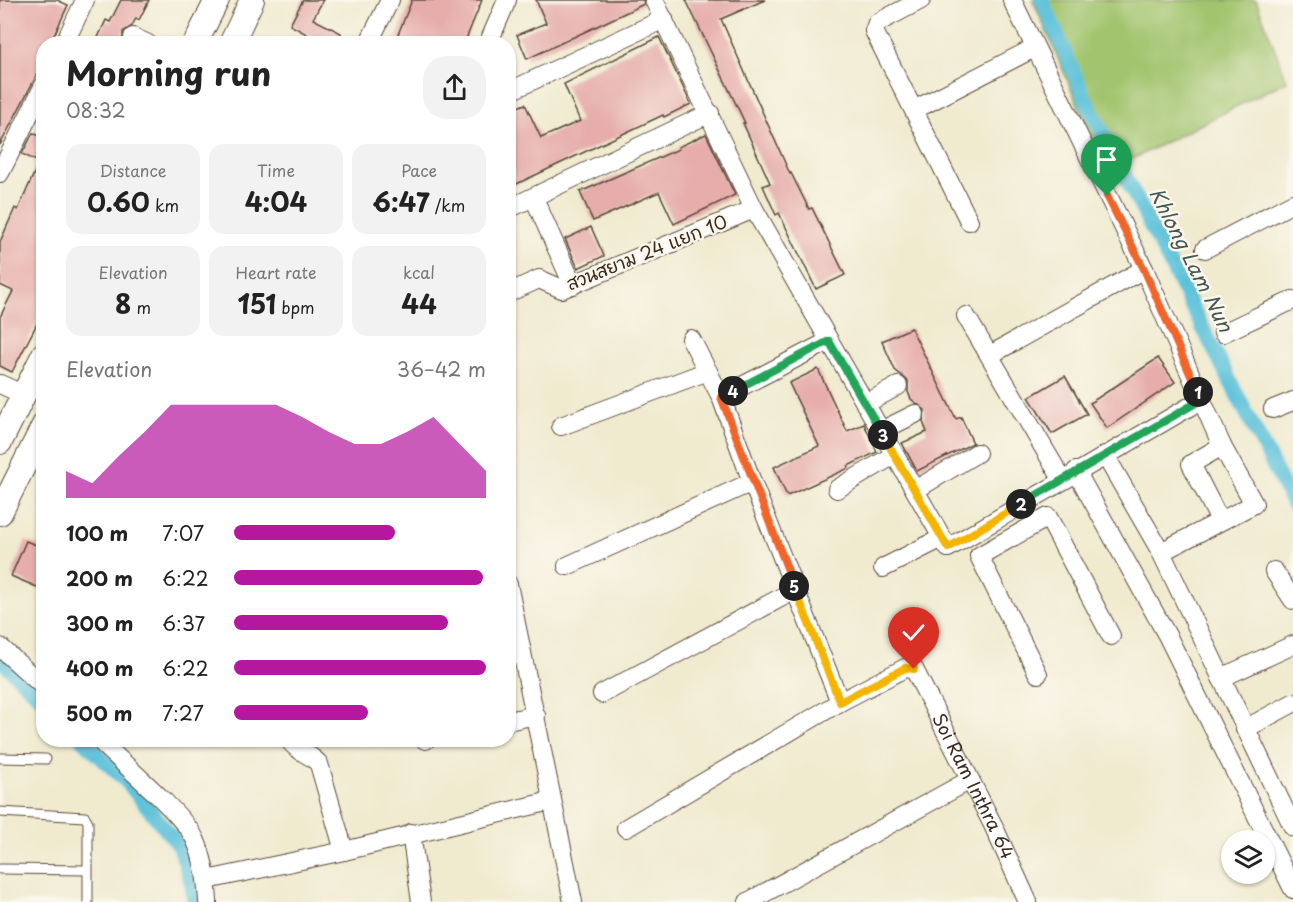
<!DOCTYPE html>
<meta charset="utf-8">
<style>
:root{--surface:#fff;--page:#f2f2f2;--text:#222;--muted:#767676;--accent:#b5179e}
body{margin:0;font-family:"Playpen Sans","Playpen Sans Thai",sans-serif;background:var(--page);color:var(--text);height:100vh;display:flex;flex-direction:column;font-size:22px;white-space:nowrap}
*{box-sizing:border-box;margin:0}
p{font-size:20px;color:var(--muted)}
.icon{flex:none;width:33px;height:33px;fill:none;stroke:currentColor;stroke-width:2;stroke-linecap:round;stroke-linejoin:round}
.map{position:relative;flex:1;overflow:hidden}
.sheet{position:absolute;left:36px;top:36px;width:480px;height:711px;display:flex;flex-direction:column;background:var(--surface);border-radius:24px;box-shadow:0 2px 4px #0004}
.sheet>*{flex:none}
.tools{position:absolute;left:1221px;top:830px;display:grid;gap:12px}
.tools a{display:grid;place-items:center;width:54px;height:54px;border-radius:50%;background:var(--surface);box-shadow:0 2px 4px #0004;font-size:30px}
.pin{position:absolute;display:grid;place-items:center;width:51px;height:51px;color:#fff;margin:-62px -26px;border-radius:50% 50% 50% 0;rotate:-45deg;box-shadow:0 0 6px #0007}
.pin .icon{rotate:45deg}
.km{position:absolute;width:30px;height:30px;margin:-15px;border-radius:50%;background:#222;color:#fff;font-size:16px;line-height:30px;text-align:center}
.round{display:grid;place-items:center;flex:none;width:63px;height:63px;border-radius:24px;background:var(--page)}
.head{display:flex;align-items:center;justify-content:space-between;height:102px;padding:0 30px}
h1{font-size:33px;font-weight:700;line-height:45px}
.stats{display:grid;grid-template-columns:repeat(3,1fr);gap:9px;height:102px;padding:6px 30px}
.stats div{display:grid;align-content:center;border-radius:15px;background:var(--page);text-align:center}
.stats b{font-size:26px;font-weight:700}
.stats small{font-size:16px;font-weight:400}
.stats p{font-size:16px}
.chart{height:168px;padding:12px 30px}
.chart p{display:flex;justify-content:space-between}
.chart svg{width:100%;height:108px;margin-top:6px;fill:var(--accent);opacity:.7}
ul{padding:0 30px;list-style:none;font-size:20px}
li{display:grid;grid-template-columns:96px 72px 1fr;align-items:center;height:45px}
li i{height:15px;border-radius:8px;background:var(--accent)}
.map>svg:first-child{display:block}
.green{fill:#a2c46e;stroke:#6e7746;stroke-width:1.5}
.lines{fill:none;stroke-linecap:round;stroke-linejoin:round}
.canal{stroke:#5dc2da;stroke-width:15}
.building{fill:#e6adab}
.lane-casing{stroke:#564739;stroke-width:11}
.street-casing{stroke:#564739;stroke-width:20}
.secondary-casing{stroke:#564739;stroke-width:26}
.lane{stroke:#fff;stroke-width:9}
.street{stroke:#fff;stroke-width:18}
.secondary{stroke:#fff;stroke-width:24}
.split-1-casing{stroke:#fff;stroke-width:12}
.split-2-casing{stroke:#fff;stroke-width:12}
.split-3-casing{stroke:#fff;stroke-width:12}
.split-4-casing{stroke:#fff;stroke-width:12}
.split-5-casing{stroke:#fff;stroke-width:12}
.split-6-casing{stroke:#fff;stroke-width:12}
.split-1{stroke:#f0652b;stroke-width:8}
.split-2{stroke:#22a559;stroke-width:8}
.split-3{stroke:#f5b400;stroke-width:8}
.split-4{stroke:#22a559;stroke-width:8}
.split-5{stroke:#f0652b;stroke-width:8}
.split-6{stroke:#f5b400;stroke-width:8}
.labels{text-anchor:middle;stroke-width:5;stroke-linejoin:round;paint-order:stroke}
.street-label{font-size:18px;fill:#3b2a1e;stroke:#fbf7ec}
.water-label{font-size:20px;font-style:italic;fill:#455856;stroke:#fbf7ec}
</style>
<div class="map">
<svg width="1293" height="902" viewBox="0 0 1293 902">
<rect width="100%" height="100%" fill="#fbf7ec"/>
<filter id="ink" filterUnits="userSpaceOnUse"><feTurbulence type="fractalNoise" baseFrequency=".0167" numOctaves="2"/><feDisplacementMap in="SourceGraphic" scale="12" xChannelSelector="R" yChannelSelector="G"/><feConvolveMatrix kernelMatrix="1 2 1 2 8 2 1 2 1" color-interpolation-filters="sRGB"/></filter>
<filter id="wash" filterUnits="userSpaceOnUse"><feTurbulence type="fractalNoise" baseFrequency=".008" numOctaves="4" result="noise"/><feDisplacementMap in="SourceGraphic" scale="24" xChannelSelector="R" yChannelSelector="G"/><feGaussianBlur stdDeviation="1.35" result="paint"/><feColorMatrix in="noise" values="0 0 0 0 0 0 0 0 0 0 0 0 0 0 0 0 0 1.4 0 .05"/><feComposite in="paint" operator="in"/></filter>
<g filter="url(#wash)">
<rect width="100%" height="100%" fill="#f0eacf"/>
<polygon class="green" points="1033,0 1256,0 1287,81 1107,172"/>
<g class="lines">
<g class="canal">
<polyline points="1042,0 1085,98 1293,504"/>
<polyline points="0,659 44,701"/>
<polyline points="83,740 127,782 180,847 192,885 194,902"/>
</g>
</g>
<g id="blocks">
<g class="building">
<polygon points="0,0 57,0 68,5 50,44 44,44 44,57 34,80 0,145"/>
<polygon points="121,0 149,0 139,20 136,18 132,26 123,32 123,44 95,44 106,20 110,22"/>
<polygon points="303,0 323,0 313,19 341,33 336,44 312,44 314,38 290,25"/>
<polygon points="412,0 482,0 464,44 394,44"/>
<polygon points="536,0 643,0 644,4 527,59 517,35 546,23"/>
<polygon points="686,0 765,0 721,19 790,174 791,173 809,209 812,208 845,275 816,289 779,213 776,215 763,186 770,183 743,123 745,123"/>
<polygon points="659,37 691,104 664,117 663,115 508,188 508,111 525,104 541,138 580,121 564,84"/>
<polygon points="33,133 44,138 44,310 12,372 0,366 0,317 13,291 0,285 0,242 15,208 18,210 39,162 22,154"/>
<polygon points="706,134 735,195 674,224 659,192 593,221 580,192 679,149 678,147"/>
<polygon points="591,227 604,256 578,268 565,239"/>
<polygon points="911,328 956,419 961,417 973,443 917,471 902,443 927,432 923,422 925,410 911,399 908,392 908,381 895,370 882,341"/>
<polygon points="1158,358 1175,382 1107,428 1090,403"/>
<polygon points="818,369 847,431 864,424 877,452 848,466 849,468 787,496 774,467 819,446 789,383"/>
<polygon points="1065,376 1087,414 1052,434 1029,397"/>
<polygon points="26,541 44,548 44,590 11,576"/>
</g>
</g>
</g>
<g filter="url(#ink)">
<use href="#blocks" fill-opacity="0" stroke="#564739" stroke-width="1.5"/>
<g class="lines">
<g class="lane-casing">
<g id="lane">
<polyline points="0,758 46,759"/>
<polyline points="0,812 85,817 88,822 88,902"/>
<polyline points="0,869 87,870"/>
</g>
</g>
<g class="street-casing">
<g id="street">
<polyline points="654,0 754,209 948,548 1201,400"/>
<polyline points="921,0 877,23 874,31 969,221"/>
<polyline points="1012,0 1144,269 1222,446 1254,504 1161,552"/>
<polyline points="133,37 148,44"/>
<polyline points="64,44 85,0"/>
<polyline points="368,44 390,0"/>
<polyline points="488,44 507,0"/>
<polyline points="508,92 664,19"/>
<polyline points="914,110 1034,48"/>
<polyline points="0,173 44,85"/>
<polyline points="534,198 573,285"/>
<polyline points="508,209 710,113"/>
<polyline points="1205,249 1293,203"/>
<polyline points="508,293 539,279 562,289 754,209"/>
<polyline points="966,316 1062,479"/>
<polyline points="1223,333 1293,300"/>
<polyline points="691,339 721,397 752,482 840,702"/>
<polyline points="990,355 1144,269"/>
<polyline points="0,384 24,395"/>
<polyline points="721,397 829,341"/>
<polyline points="865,404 898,386"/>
<polyline points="1273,409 1293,401"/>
<polyline points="561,426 708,371"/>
<polyline points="881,431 915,414"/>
<polyline points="1105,455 1161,552 1293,827"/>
<polyline points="1076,471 1168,637 1293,889"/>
<polyline points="837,489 894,455"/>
<polyline points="915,490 977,453"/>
<polyline points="1220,521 1191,464 1222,446"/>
<polyline points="567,566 752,482"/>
<polyline points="883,568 942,538"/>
<polyline points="1274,571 1293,600"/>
<polyline points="508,584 573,902"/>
<polyline points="0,647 44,687"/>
<polyline points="1038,674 979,556 1048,517 1111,636"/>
<polyline points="1221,678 1293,645"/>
<polyline points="602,694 795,590"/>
<polyline points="508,721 536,715"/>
<polyline points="1245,729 1293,703"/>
<path d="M99,740C120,761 184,815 195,839C204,858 207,882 208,902"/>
<path d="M289,740C299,754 310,753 319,764L344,851"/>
<polyline points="425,740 426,740"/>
<path id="s1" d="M626,828L840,702L905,668L914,669L993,825L1028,902"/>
<polyline points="411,833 421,902"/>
<polyline points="207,880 344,851 551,801"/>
<polyline points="748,902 970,780"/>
</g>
</g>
<g class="secondary-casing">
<g id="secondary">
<polyline points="195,44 217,0"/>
<polyline points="231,44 252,0"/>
<polyline points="0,442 44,354"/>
<polyline points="0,513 44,425"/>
</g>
</g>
<use href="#lane" class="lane"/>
<use href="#street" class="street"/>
<use href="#secondary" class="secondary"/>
</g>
</g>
<g class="lines" filter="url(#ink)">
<g class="split-1-casing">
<polyline id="split-1" points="1107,196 1144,269 1198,392"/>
</g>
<g class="split-2-casing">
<polyline id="split-2" points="1021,504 1201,400 1198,392"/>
</g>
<g class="split-3-casing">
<polyline id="split-3" points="883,435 948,548 1021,504"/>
</g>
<g class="split-4-casing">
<polyline id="split-4" points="733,391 829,341 883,435"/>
</g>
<g class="split-5-casing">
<polyline id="split-5" points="733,391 721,397 794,586"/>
</g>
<g class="split-6-casing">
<polyline id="split-6" points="794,586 840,702 905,668 914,669"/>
</g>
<use href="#split-1" class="split-1"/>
<use href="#split-2" class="split-2"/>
<use href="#split-3" class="split-3"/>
<use href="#split-4" class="split-4"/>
<use href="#split-5" class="split-5"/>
<use href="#split-6" class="split-6"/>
</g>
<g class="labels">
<g class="street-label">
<text transform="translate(647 253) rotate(-22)" y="6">สวนสยาม 24 แยก 10</text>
<text dy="6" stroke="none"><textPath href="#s1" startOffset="462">Soi Ram Inthra 64</textPath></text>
</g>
<g class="water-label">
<text transform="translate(1191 260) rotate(63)" y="7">Khlong Lam Nun</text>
</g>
</g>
</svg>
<div class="tools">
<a><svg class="icon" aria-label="layers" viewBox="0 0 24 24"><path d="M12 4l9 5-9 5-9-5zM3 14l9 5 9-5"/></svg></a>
</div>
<div class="pin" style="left:1107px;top:196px;background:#1e9e55"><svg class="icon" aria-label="arrive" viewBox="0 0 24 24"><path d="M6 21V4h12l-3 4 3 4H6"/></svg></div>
<div class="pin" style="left:914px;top:669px;background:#d93025"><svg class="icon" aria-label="check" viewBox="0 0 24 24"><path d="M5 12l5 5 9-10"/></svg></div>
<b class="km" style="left:1198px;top:392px">1</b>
<b class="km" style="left:1021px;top:504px">2</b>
<b class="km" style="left:883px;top:435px">3</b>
<b class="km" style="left:733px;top:391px">4</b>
<b class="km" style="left:794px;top:586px">5</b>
<section class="sheet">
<div class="head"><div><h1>Morning run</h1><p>08:32</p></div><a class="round"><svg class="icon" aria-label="share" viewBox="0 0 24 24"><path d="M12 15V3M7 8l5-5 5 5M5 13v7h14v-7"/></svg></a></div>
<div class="stats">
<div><p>Distance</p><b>0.60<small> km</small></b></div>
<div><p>Time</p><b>4:04</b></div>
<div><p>Pace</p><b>6:47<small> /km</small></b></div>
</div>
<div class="stats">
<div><p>Elevation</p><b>8<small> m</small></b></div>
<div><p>Heart rate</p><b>151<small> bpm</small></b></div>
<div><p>kcal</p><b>44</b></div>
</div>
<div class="chart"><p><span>Elevation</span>36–42 m</p>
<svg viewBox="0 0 160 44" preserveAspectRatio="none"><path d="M0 44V33L10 38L20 27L30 17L40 6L50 6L60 6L70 6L80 6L90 11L100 17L110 22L120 22L130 17L140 11L150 22L160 33V44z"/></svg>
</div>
<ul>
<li><b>100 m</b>7:07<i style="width:64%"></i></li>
<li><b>200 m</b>6:22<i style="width:99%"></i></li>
<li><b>300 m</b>6:37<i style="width:85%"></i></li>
<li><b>400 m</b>6:22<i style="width:100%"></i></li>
<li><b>500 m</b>7:27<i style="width:53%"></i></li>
</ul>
</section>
</div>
